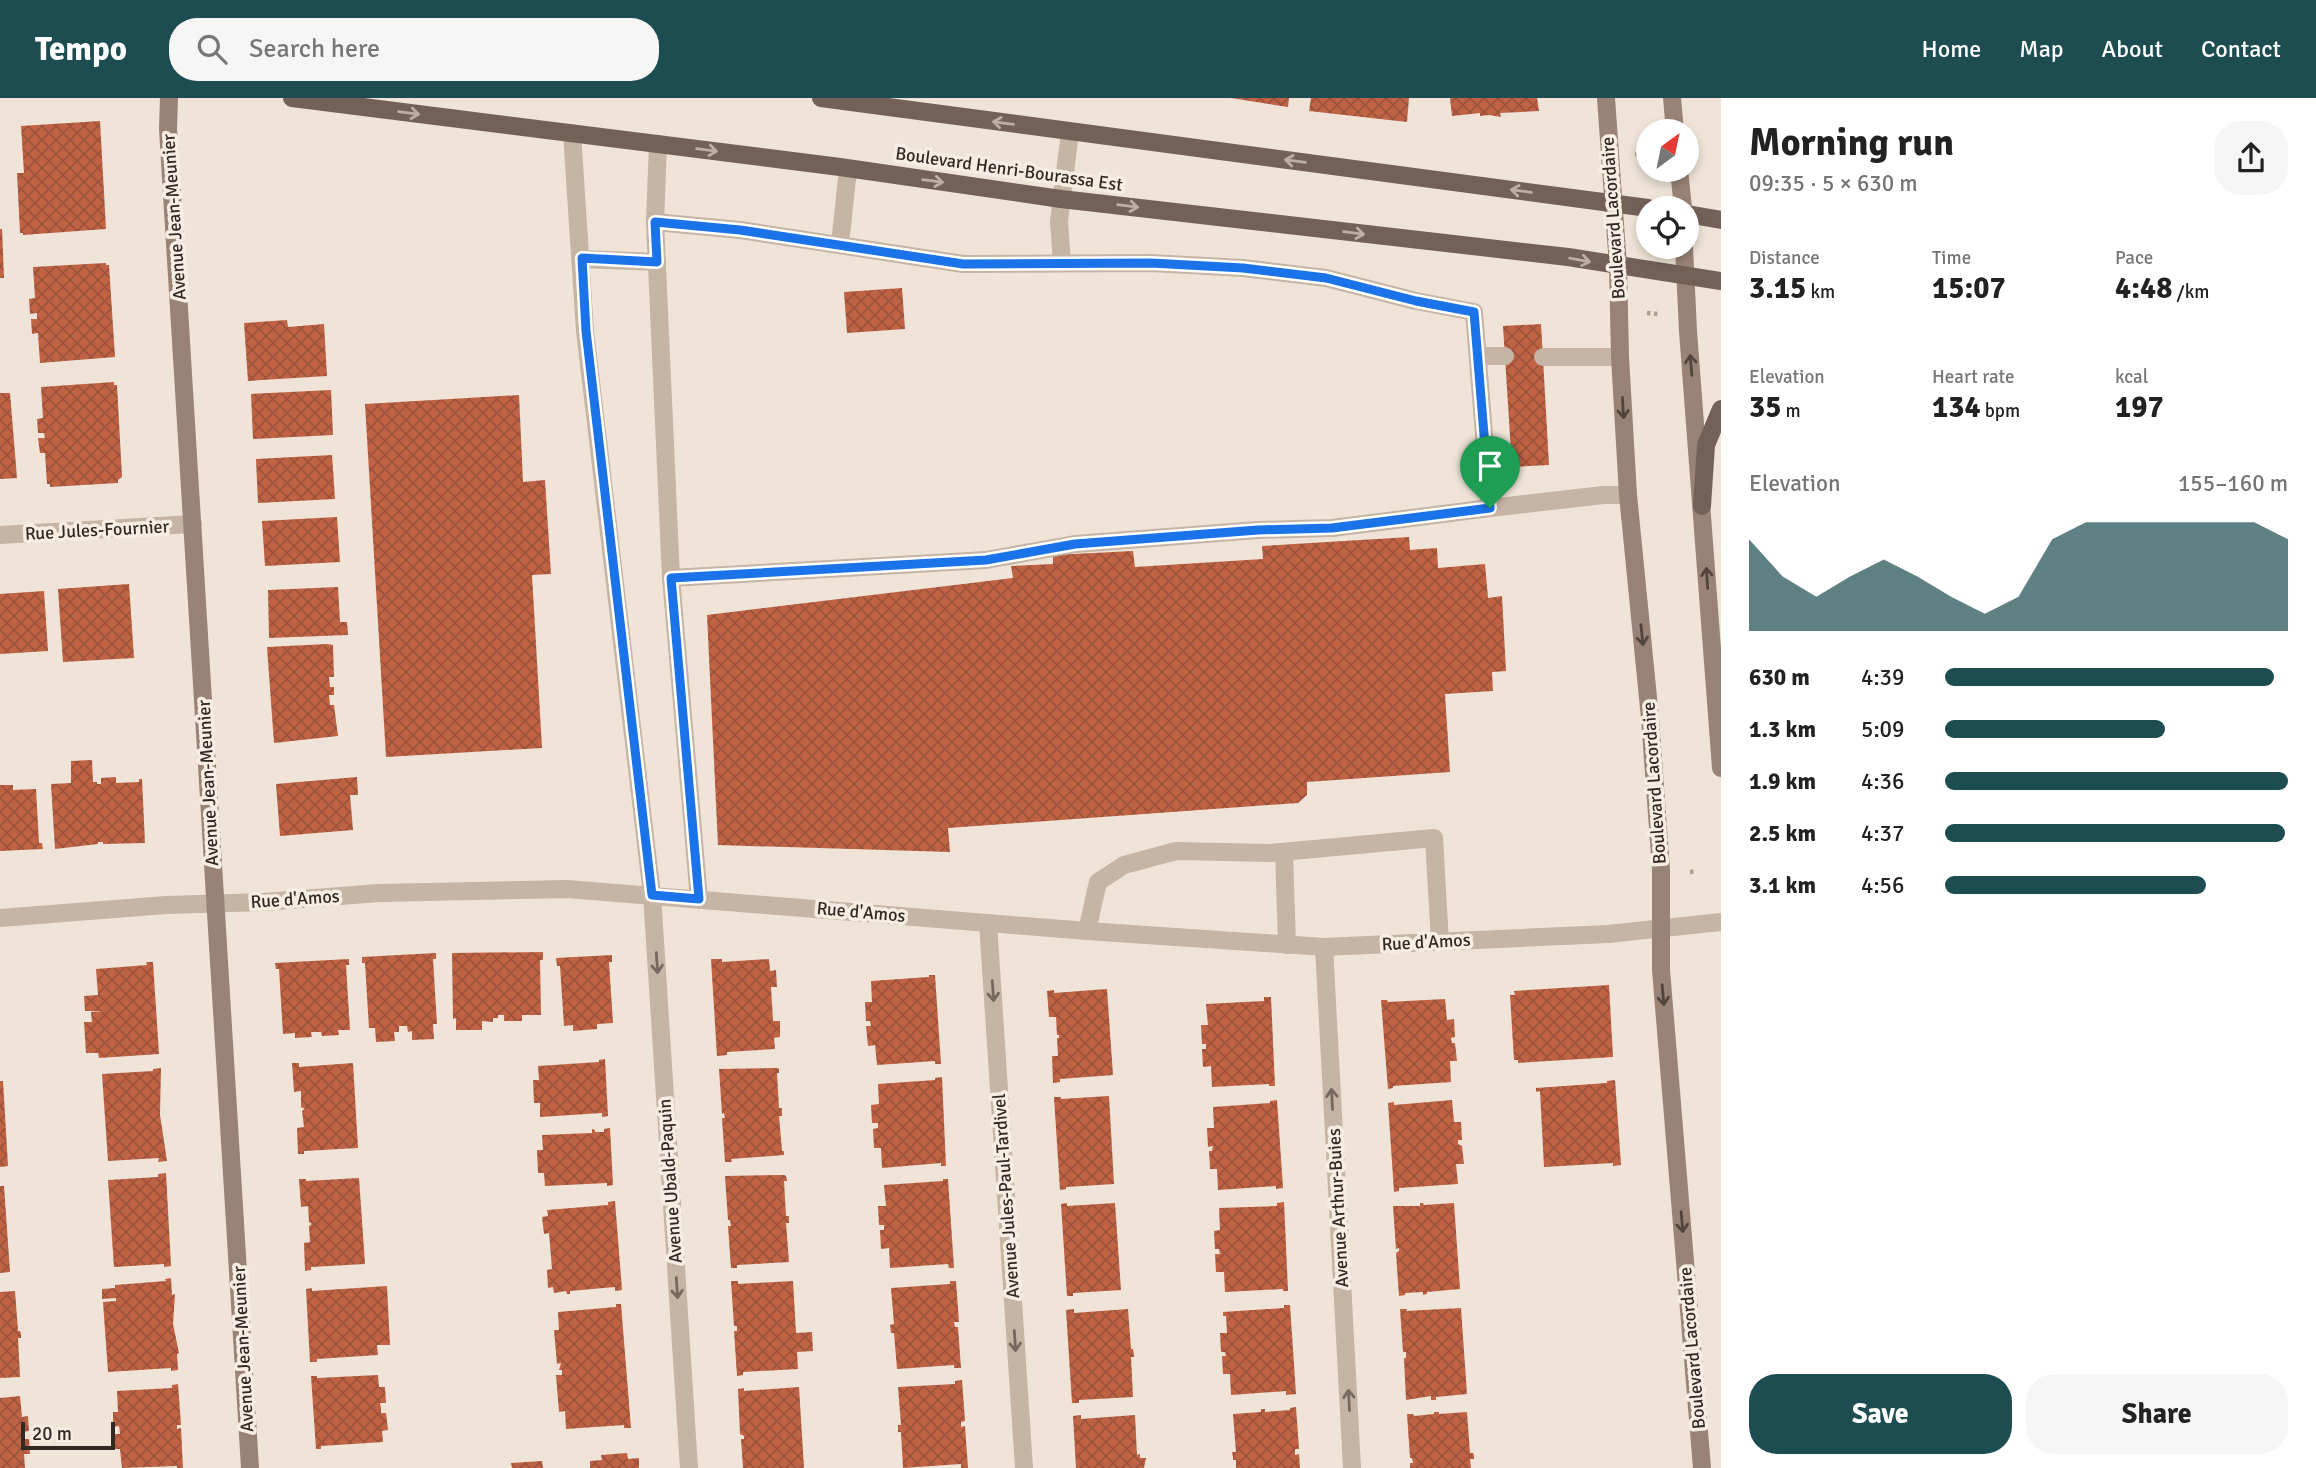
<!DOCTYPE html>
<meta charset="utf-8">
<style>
:root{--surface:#fff;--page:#f6f6f6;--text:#222;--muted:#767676;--accent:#1d4d51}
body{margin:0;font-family:Signika,sans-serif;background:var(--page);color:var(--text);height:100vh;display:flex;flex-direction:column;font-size:26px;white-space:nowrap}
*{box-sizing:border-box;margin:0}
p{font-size:23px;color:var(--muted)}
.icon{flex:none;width:38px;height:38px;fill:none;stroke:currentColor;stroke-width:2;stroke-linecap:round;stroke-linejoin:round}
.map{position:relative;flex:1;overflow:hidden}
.panel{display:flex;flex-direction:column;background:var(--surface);width:595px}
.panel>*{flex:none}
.needle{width:46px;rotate:33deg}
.buttons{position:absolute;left:1636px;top:21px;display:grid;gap:14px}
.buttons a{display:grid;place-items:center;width:63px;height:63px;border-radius:50%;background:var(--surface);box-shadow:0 4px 10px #0003;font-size:35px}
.scale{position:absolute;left:21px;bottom:18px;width:94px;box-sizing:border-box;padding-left:7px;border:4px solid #322925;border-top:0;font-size:19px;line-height:24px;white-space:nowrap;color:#322925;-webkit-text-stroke:5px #f7eee3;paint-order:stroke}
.pin{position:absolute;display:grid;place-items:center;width:60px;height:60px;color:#fff;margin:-72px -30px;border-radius:50% 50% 50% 0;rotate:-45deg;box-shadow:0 0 7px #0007}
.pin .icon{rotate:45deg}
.round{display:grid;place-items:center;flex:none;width:74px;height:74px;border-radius:28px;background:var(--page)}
.head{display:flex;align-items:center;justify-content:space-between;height:119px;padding:0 28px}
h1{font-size:38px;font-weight:700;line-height:52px}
.metrics{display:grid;grid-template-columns:repeat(3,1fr);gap:10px;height:119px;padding:7px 28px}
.metrics div{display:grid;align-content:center}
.metrics b{font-size:30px;font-weight:700}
.metrics small{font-size:19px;font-weight:400}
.metrics p{font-size:19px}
.chart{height:196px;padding:14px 28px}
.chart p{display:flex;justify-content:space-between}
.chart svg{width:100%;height:126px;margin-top:7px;fill:var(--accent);opacity:.7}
.primary-button{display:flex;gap:14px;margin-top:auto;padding:14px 28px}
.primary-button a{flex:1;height:80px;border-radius:28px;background:var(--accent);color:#fff;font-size:28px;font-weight:700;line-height:80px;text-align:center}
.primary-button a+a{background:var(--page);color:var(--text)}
ul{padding:0 28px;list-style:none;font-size:23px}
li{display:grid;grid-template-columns:112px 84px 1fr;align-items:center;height:52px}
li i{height:18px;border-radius:9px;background:var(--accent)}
header{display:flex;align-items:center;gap:42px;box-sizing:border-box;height:98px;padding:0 35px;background:var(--accent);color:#fff}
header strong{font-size:33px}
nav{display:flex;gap:38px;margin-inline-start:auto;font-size:24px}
.search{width:490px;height:63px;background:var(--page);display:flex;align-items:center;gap:18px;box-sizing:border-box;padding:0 24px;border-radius:28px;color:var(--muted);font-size:26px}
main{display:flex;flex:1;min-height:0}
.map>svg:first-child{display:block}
.building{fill:url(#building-cross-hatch)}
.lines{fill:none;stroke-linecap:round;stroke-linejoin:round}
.path{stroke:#b29e8f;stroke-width:4.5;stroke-dasharray:3.5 3.5;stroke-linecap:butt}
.lane{stroke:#c6b4a4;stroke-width:18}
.street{stroke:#c6b4a4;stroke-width:18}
.secondary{stroke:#998376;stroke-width:18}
.primary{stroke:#736157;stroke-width:18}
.oneway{stroke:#bcafa4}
.oneway2{stroke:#51443d}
.oneway3{stroke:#75685e}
.route-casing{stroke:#fff;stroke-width:14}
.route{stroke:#1a73e8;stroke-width:9}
.labels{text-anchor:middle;stroke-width:7;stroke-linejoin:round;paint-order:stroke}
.street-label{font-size:18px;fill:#322925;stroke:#f7eee3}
</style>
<header>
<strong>Tempo</strong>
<div class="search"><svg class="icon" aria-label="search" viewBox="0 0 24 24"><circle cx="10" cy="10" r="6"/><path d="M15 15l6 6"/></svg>Search here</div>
<nav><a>Home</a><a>Map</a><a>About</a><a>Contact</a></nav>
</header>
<main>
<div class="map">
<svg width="1721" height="1370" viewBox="0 0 1721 1370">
<defs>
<pattern id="building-cross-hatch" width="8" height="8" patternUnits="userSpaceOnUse" patternTransform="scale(1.75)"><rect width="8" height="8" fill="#c06345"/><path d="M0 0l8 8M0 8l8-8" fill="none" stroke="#9d5239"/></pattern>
</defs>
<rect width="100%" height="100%" fill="#efe4d7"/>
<g class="building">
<polygon points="1231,0 1289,0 1288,9"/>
<polygon points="1311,0 1409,0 1407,24 1309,13"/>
<polygon points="1450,0 1537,0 1539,13 1500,15 1501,19 1489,17 1480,18 1480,15 1452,18"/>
<polygon points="100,23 106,131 23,137 23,135 20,135 17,75 24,75 21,28"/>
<polygon points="0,131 2,131 4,180 0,180"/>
<polygon points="106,165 106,167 109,167 115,259 40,265 38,235 32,236 31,221 37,221 37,215 30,216 29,201 35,200 33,169"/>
<polygon points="902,190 905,231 847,235 844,194"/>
<polygon points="287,222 288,229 324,226 327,278 248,283 244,225"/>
<polygon points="1541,226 1549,367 1512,369 1503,228"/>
<polygon points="114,284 114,287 117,287 122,379 118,382 118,385 50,389 50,386 47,386 45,355 40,355 38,340 45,340 44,335 38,335 37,321 43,320 41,289"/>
<polygon points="331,292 333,337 253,341 251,296"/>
<polygon points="0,295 10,295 17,380 0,381"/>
<polygon points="519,297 523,384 545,382 551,476 532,477 542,650 386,659 365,306"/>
<polygon points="332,357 335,401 258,405 256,361"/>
<polygon points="337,419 340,464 265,468 262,423"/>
<polygon points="1409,439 1410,452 1437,450 1438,470 1485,466 1488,500 1502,498 1506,573 1492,574 1493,593 1445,596 1450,674 1307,684 1307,697 1298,705 948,730 950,754 718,747 707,517 1013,480 1011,468 1053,466 1053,457 1133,453 1135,469 1263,461 1262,448"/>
<polygon points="129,486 134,560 63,564 58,491"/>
<polygon points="338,489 340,524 347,524 348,537 269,540 268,492"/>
<polygon points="44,493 48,553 0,556 0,496"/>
<polygon points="327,546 333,547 334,579 329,579 330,589 334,589 334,597 329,597 330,607 334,607 338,638 274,645 267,549"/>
<polygon points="92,662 93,684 97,684 97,686 101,686 101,680 116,679 116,685 139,684 139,681 142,681 145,745 103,746 103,744 98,744 98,746 55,751 51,686 71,685 71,663"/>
<polygon points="357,679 358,697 350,697 353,732 280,738 276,686"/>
<polygon points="0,687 13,687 13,692 36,691 39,745 42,745 43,751 0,753"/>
<polygon points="543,854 543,862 540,862 541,917 522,917 522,923 504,923 504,917 498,917 498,920 493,920 493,924 482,923 482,932 456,932 456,920 453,921 452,855"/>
<polygon points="436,855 436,861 433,861 437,926 433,926 434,941 412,942 412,933 408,934 407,928 399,928 399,934 394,934 395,943 376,944 375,930 369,930 365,865 362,865 362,859"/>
<polygon points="612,857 612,864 609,864 613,925 597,926 597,931 573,933 573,927 564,928 560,868 557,868 556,860"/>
<polygon points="349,861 349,867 346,867 350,932 338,932 339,937 322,938 321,934 311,934 312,939 295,940 295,935 283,936 279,871 276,871 275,865"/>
<polygon points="711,861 722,861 722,864 769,861 770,873 776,872 777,889 771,889 773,923 780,923 780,939 774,940 775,951 727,954 727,957 717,958"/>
<polygon points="146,864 153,864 159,956 99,960 98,955 86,955 84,924 92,924 91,914 103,913 85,913 84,898 98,897 96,871 147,867"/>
<polygon points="929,877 935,877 941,966 935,966 935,963 877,967 875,947 868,948 866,928 871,928 870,923 866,923 865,904 872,904 871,883 929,879"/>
<polygon points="1609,887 1613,959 1518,965 1518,962 1514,962 1510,897 1515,897 1514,893"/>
<polygon points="1107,891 1113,977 1060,981 1060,984 1053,985 1052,958 1058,958 1057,940 1059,940 1059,937 1057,937 1056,919 1049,919 1047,893 1054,892 1054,895"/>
<polygon points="1264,899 1271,899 1275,988 1269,988 1269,986 1212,989 1211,968 1203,969 1202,951 1206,951 1206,946 1202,946 1201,927 1208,927 1206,906 1264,903"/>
<polygon points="1445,901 1447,922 1454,921 1455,939 1451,940 1452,945 1455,945 1457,963 1450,963 1451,984 1393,988 1393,990 1388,991 1381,902 1387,902 1388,904"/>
<polygon points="605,961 608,1018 602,1019 602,1015 540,1019 540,1005 534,1005 533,982 539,982 538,968 599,964 599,962"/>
<polygon points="292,965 299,965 299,969 353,965 358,1050 304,1053 304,1056 298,1056 297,1030 304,1029 302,1013 305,1011 301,1009 301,993 294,994"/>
<polygon points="161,970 160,1017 167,1063 158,1064 159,1060 108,1063 102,976 153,973 153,971"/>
<polygon points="777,970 779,971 779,975 777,975 779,1010 782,1010 782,1018 779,1018 782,1053 784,1053 784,1057 731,1061 732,1064 725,1064 722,1020 725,1020 724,1015 722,1016 719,971"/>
<polygon points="942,979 946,1068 941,1068 941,1065 882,1070 881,1050 874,1050 873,1031 878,1030 878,1025 872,1025 871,1007 879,1006 878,986 935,982 935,980"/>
<polygon points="1615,982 1621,1067 1613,1068 1613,1065 1544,1069 1540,993 1536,994 1536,990 1607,985 1607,983"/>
<polygon points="0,983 3,983 8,1068 0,1069"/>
<polygon points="1109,998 1114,1086 1066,1089 1066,1091 1060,1092 1054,999 1061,999 1061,1001"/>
<polygon points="1277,1002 1283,1090 1276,1091 1276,1088 1218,1092 1217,1071 1210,1071 1209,1053 1212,1053 1213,1048 1208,1049 1207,1030 1214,1030 1213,1009 1270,1005 1270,1003"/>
<polygon points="1452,1002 1454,1024 1461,1024 1462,1042 1458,1042 1458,1046 1462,1048 1464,1066 1456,1066 1458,1086 1399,1090 1399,1093 1394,1094 1388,1005 1394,1004 1394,1007"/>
<polygon points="610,1030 613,1087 607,1088 607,1085 545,1088 544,1075 538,1075 537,1052 543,1052 542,1037 592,1035 592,1031 595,1032 595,1034 604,1034 604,1031"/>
<polygon points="166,1075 171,1168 164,1169 164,1166 114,1169 108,1082 158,1079 158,1076"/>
<polygon points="784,1077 786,1078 787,1083 784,1083 786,1118 789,1118 789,1125 786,1125 789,1164 737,1167 737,1170 731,1170 728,1128 731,1128 730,1122 728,1122 725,1078"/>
<polygon points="359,1080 365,1166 311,1169 311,1172 305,1173 304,1145 310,1144 309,1128 312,1126 309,1124 308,1108 301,1109 299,1081 306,1081 306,1083"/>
<polygon points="943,1081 948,1081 954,1170 949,1170 948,1166 890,1170 889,1150 881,1151 880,1132 884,1132 884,1127 879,1127 878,1108 886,1108 884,1087 943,1083"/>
<polygon points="0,1088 4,1088 10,1174 0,1175"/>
<polygon points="615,1103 622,1192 615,1193 615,1189 570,1193 570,1196 567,1196 566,1193 554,1195 553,1189 548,1190 547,1172 552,1171 549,1135 544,1136 542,1119 548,1118 547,1112 608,1107 608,1104"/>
<polygon points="1284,1104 1288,1193 1283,1193 1283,1191 1225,1194 1224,1174 1216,1174 1215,1156 1220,1156 1219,1151 1215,1151 1214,1133 1220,1132 1219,1110 1277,1108 1277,1105"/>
<polygon points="1067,1105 1067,1108 1115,1105 1121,1192 1073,1195 1073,1198 1067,1198 1061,1106"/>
<polygon points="1420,1105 1423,1105 1424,1107 1454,1105 1460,1191 1427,1194 1427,1196 1423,1197 1423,1194 1405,1195 1405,1197 1399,1198 1396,1155 1399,1153 1399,1150 1396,1151 1393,1108 1420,1108"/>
<polygon points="171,1180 172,1197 175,1196 173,1226 179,1255 177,1256 178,1272 171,1273 171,1270 108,1274 103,1204 116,1203 116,1200 102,1201 102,1191 115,1190 115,1187 166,1183 165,1181"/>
<polygon points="731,1183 738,1183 738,1186 793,1183 796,1235 812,1234 813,1253 797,1254 798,1271 743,1274 743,1277 737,1278 734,1233 737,1233 737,1228 734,1228"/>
<polygon points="950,1183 956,1183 959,1224 954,1224 955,1229 958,1229 961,1270 954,1270 954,1267 897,1271 894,1235 891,1235 890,1227 894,1226 891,1190 950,1186"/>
<polygon points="387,1188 390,1247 377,1247 378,1257 317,1261 317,1264 310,1264 306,1191 312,1190 312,1193"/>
<polygon points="15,1193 18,1233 20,1233 21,1236 21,1240 18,1240 20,1279 0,1280 0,1194"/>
<polygon points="616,1206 621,1206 631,1330 624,1330 624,1327 566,1331 565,1313 559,1314 556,1277 562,1277 562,1272 559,1272 561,1265 557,1266 554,1232 559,1232 558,1214 616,1209"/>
<polygon points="1284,1207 1290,1207 1296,1296 1286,1297 1286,1293 1231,1297 1230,1276 1223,1276 1222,1258 1226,1258 1225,1254 1221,1254 1220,1235 1227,1235 1226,1218 1223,1218 1223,1214 1284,1210"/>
<polygon points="1461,1210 1467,1296 1436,1299 1436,1302 1431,1302 1431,1298 1406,1302 1404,1260 1406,1260 1406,1254 1403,1254 1400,1211 1407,1211 1406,1213"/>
<polygon points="1074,1211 1074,1215 1128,1211 1131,1251 1133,1251 1134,1256 1134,1259 1131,1259 1133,1299 1079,1302 1079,1305 1072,1305 1066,1212"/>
<polygon points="378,1277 379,1289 385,1289 386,1305 380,1305 381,1310 381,1315 386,1315 388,1332 382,1333 383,1344 321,1348 321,1351 316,1351 311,1278 317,1278 317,1280"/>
<polygon points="962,1282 965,1323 961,1324 961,1329 965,1328 968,1370 961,1370 961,1366 903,1370 901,1334 898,1334 898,1327 901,1327 898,1289 955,1286 955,1283"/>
<polygon points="178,1286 181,1327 177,1327 177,1331 181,1330 183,1370 177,1370 177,1368 122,1370 120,1351 115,1351 114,1336 120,1336 119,1328 113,1329 113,1314 118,1314 117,1293 172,1290 172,1287"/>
<polygon points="799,1289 804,1370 743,1370 741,1341 744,1341 744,1338 740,1336 738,1291 744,1290 744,1293"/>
<polygon points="20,1298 22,1319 28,1318 29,1333 22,1334 22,1341 29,1341 30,1356 24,1356 25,1370 0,1370 0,1300"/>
<polygon points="1296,1309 1299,1351 1295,1351 1295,1357 1299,1356 1300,1370 1236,1370 1236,1362 1233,1362 1233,1359 1232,1354 1236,1354 1233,1316 1261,1314 1261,1311 1265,1311 1265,1314 1290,1312 1290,1310"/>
<polygon points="1434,1314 1439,1314 1439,1316 1467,1314 1470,1355 1473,1355 1474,1358 1474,1361 1470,1361 1471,1370 1410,1370 1410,1365 1413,1365 1412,1360 1410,1360 1407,1316 1413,1316 1414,1318 1434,1316"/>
<polygon points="1081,1317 1081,1321 1135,1317 1137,1357 1140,1356 1140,1360 1146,1360 1144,1370 1076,1370 1073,1318"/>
<polygon points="627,1355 628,1361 639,1360 639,1370 590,1370 590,1363 602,1362 601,1357"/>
<polygon points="542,1363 543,1370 512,1370 511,1365"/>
</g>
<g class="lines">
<g class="path">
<polyline points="1635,56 1645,57"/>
<polyline points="1647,215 1658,216"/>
<polyline points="1690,774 1697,773"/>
</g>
<g class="lane">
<polyline points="572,35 585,233 652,797"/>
<polyline points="655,124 658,46"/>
<polyline points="840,146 848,71"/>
<polyline points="582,161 657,164"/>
<polyline points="1062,165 1059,123 1070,34"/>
<polyline points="1478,258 1505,258"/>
<polyline points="1543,259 1620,259"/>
<polyline points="1490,410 1474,214 1416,203 1326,180 1243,170 1151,165 963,166 740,132 655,124 671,480 986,462 1075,446 1258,432 1332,430 1490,410 1603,397 1628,397"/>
<polyline points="671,480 699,801"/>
<polyline points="1284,754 1287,847"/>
<polyline points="1087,833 1098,784 1124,767 1176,753 1270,755 1434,740 1440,844"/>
</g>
<g class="street">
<polyline points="0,437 193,426"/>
<polyline points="652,797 689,1370"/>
<polyline points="0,820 166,807 264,804 379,795 567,791 1087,833 1324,849 1608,836 1721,824"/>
<polyline points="988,825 1024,1370"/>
<polyline points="1324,849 1352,1370"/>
</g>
<g class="secondary">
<polyline points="169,0 168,31 250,1370"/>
<polyline points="1606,0 1618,168 1620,259 1628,397 1650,620 1661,771 1661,872 1702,1370"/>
<polyline points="1672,0 1675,33"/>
<polyline points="1679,72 1683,110"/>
<polyline points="1684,149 1688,233 1721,670"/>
</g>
<g class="primary">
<polyline points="292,0 840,69 1061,101 1568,159 1721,183"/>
<polyline points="821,0 1648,110"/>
<polyline points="1687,116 1721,122"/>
<polyline points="1702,408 1706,347 1721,311"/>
</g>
</g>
<defs><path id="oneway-shaft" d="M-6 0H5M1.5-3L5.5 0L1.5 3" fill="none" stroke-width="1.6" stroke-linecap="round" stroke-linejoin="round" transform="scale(1.75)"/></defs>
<g class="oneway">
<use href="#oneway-shaft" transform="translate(409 15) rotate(7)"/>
<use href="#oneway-shaft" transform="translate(1003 25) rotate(-172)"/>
<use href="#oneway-shaft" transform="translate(707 52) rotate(7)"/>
<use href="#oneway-shaft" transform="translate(1295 63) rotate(-173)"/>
<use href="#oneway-shaft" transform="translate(933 83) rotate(8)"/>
<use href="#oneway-shaft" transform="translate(1521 93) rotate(-173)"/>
<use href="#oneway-shaft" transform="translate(1128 108) rotate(7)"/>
<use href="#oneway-shaft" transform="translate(1354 135) rotate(7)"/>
<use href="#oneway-shaft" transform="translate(1580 162) rotate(10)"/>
</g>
<g class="oneway2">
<use href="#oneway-shaft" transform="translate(1691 267) rotate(-95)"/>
<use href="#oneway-shaft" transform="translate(1623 310) rotate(87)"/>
<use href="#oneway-shaft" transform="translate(1707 480) rotate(-94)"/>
<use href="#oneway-shaft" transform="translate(1642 537) rotate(84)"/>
<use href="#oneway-shaft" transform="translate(1663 897) rotate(85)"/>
<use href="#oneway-shaft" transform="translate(1682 1124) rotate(85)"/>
</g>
<g class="oneway3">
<use href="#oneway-shaft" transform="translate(657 865) rotate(86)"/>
<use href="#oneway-shaft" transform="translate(993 893) rotate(86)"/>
<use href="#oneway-shaft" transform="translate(1332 1001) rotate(-93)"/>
<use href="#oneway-shaft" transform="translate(677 1190) rotate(86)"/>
<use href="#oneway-shaft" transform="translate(1015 1243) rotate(86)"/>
<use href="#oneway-shaft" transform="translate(1349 1302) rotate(-93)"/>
</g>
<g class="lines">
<g class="route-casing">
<polygon id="route" points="655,124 740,132 963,166 1151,165 1243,170 1326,180 1416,203 1474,214 1490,410 1332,430 1258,432 1075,446 986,462 671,480 699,801 652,797 586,233 582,160 657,164"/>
</g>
<use href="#route" class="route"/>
</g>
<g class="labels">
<g class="street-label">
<text transform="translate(1009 71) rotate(8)" y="6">Boulevard Henri-Bourassa Est</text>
<text transform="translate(174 119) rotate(-94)" y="6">Avenue Jean-Meunier</text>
<text transform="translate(1613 120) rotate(-94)" y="6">Boulevard Lacordaire</text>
<text transform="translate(97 432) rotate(-3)" y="6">Rue Jules-Fournier</text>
<text transform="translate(208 685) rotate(-93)" y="6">Avenue Jean-Meunier</text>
<text transform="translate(1654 685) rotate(-94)" y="6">Boulevard Lacordaire</text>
<text transform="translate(295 801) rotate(-4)" y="6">Rue d'Amos</text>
<text transform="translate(861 814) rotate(5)" y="6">Rue d'Amos</text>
<text transform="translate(1426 844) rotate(-3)" y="6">Rue d'Amos</text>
<text transform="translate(670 1083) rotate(-94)" y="6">Avenue Ubald-Paquin</text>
<text transform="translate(1006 1098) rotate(-94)" y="6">Avenue Jules-Paul-Tardivel</text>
<text transform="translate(1338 1110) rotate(-93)" y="6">Avenue Arthur-Buies</text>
<text transform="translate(1692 1250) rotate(-95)" y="6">Boulevard Lacordaire</text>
<text transform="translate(243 1251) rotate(-93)" y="6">Avenue Jean-Meunier</text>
</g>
</g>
</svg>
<div class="buttons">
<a><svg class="needle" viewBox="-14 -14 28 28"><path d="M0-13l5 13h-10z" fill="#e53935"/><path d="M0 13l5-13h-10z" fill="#767676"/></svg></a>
<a><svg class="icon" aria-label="locate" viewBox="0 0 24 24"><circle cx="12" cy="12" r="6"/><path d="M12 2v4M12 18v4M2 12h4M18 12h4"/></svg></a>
</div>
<div class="scale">20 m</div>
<div class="pin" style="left:1490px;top:410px;background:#1e9e55"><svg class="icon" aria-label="arrive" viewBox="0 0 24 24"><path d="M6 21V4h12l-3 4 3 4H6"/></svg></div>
</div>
<section class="panel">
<div class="head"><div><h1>Morning run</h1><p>09:35 · 5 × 630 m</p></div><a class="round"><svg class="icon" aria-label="share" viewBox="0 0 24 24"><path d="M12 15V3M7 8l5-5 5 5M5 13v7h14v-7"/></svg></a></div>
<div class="metrics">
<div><p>Distance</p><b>3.15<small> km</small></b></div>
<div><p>Time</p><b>15:07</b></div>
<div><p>Pace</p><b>4:48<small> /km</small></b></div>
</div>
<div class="metrics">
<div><p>Elevation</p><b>35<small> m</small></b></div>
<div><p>Heart rate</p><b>134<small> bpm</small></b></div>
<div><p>kcal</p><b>197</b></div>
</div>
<div class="chart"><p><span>Elevation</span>155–160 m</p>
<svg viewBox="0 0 160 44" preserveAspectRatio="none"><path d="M0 44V12L10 25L20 32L30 25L40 19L50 25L60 32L70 38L80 32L90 12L100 6L110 6L120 6L130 6L140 6L150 6L160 12V44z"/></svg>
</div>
<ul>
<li><b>630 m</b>4:39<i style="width:96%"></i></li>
<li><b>1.3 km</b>5:09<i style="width:64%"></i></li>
<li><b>1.9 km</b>4:36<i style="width:100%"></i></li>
<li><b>2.5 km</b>4:37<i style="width:99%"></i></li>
<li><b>3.1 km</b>4:56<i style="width:76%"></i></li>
</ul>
<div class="primary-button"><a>Save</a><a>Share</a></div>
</section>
</main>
